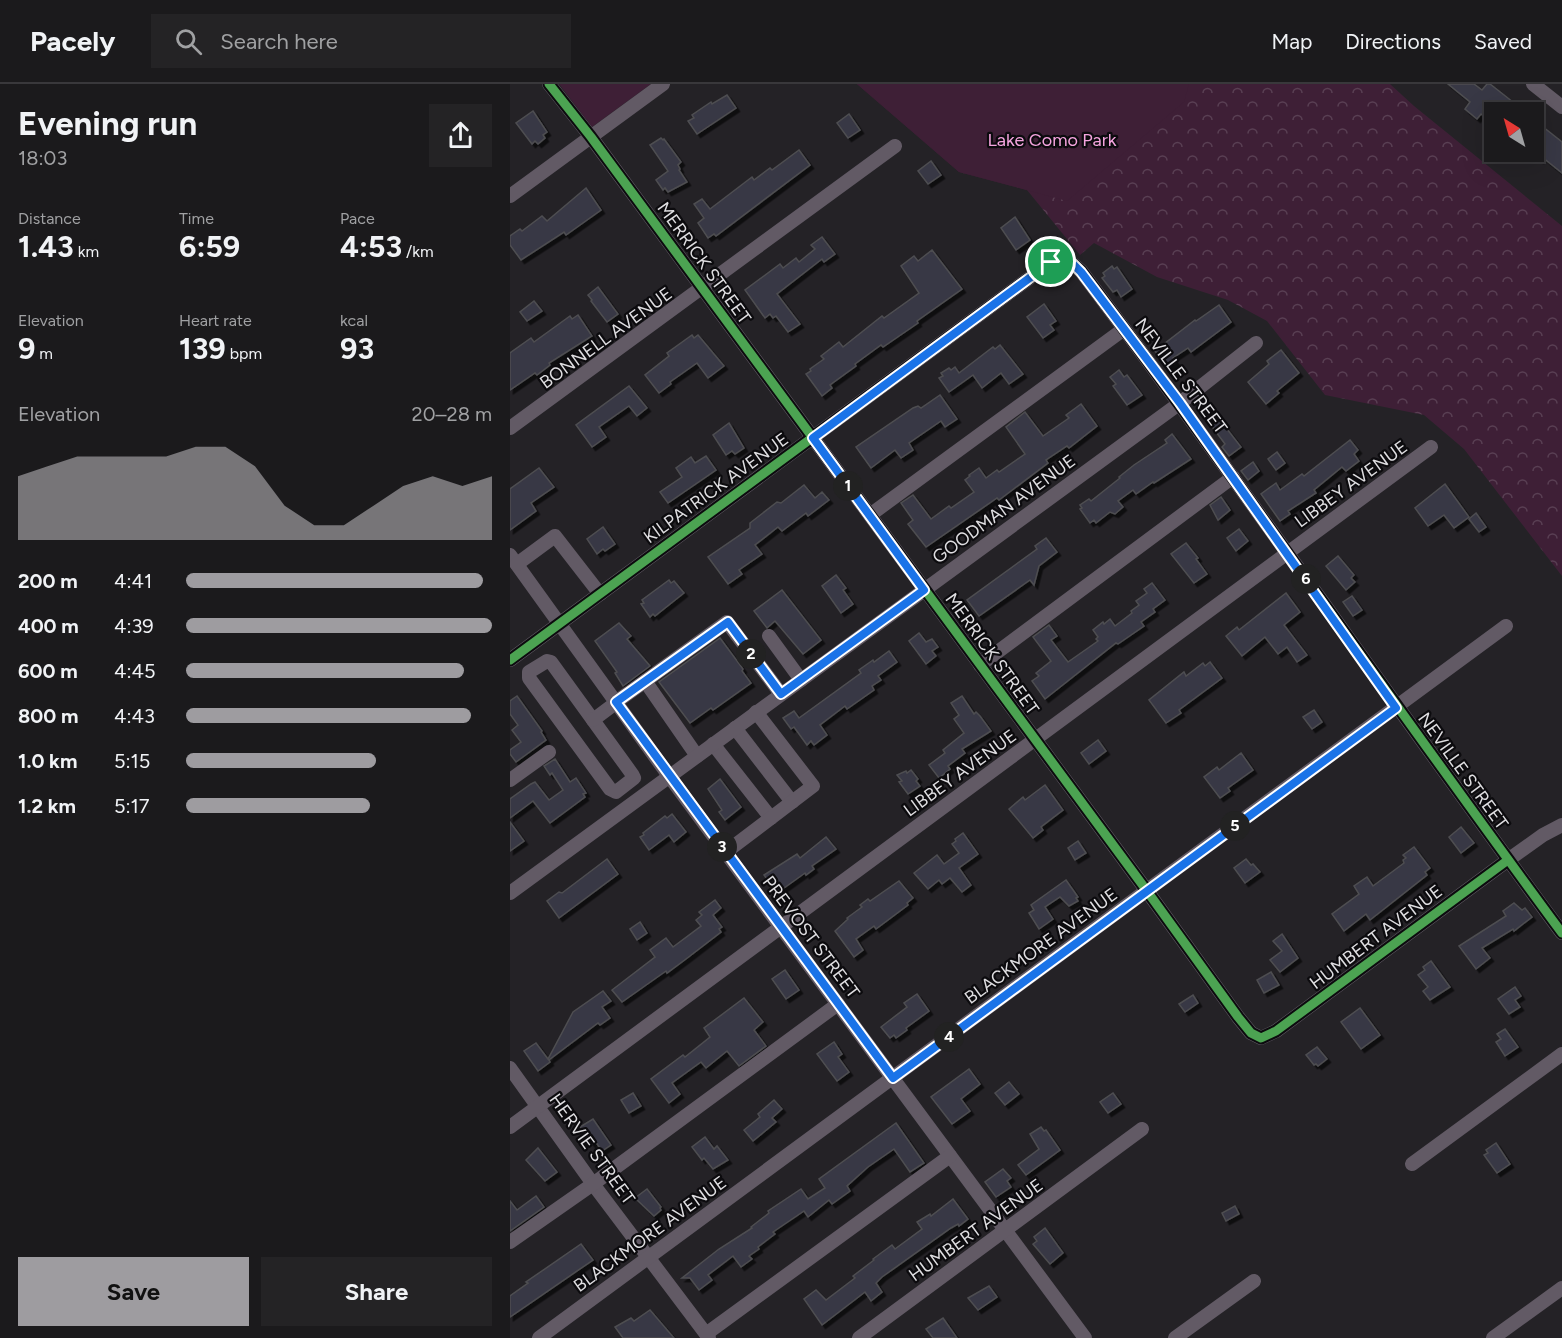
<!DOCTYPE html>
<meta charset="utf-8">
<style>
:root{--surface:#1b1a1c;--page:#242325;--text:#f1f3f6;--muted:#a0a1a3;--line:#39383b;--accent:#9e9ca0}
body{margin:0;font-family:Figtree,sans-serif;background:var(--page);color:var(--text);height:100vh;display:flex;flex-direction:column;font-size:22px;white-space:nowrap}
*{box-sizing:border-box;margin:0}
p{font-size:20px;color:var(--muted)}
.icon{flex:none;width:33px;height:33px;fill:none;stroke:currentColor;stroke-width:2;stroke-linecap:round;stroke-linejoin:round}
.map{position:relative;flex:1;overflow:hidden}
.drawer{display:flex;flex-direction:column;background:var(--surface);width:510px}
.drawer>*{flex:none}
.needle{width:39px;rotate:323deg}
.controls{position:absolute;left:974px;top:18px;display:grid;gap:12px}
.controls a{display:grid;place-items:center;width:60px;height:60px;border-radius:0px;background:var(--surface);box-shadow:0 6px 24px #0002,0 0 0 2px var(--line);font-size:30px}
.pin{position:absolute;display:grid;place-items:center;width:51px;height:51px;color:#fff;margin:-26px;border:3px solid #fff;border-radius:50%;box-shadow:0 2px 6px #0007}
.km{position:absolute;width:30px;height:30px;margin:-15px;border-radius:50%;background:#222;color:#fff;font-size:16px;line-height:30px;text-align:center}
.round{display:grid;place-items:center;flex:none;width:63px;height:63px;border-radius:0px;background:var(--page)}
.summary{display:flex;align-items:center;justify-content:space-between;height:102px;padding:0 18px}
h1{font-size:33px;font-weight:700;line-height:45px}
.figures{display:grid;grid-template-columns:repeat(3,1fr);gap:9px;height:102px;padding:6px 18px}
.figures div{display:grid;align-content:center}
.figures b{font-size:30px;font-weight:700}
.figures small{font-size:16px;font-weight:400}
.figures p{font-size:16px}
.chart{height:168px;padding:12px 18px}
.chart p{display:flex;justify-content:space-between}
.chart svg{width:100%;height:108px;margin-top:6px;fill:var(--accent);opacity:.7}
.cta{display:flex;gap:12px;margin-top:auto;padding:12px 18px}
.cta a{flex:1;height:69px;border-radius:0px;background:var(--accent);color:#111;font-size:24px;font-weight:700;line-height:69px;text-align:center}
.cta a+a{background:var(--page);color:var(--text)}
ul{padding:0 18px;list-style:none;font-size:20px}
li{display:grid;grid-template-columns:96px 72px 1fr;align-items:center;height:45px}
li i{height:15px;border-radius:8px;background:var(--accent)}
header{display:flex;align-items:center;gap:36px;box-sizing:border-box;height:84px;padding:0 30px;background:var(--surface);border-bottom:2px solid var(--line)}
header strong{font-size:28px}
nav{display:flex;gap:33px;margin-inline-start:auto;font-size:21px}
.search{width:420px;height:54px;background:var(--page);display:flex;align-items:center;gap:15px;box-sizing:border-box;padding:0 21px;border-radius:0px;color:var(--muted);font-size:22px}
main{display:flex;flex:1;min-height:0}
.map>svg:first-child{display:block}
.forest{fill:url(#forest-crowns)}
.green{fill:#3e1f36}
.building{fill:#383744;stroke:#4e4e51;stroke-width:1.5;filter:url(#shadow)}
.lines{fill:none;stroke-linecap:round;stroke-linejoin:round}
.minor{stroke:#625a65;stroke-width:14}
.cycleway-casing{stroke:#0c0b0e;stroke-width:13}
.cycleway{stroke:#4ca352;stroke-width:9}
.route-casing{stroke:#fff;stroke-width:12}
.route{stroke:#1a73e8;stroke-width:8}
.labels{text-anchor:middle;stroke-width:4.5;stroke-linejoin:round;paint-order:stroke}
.park-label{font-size:18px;fill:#f5a4df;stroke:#0c0b0e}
.street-label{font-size:18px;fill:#dfdee1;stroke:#0c0b0e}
</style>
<header>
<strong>Pacely</strong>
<div class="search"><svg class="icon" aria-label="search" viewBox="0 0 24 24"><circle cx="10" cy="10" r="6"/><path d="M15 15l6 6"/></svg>Search here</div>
<nav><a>Map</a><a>Directions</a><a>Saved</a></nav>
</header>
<main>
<section class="drawer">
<div class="summary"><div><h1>Evening run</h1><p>18:03</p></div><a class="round"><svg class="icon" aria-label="share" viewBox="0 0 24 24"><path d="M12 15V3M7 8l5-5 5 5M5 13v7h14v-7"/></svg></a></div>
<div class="figures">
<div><p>Distance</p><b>1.43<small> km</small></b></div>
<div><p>Time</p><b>6:59</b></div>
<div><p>Pace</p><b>4:53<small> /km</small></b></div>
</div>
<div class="figures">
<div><p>Elevation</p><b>9<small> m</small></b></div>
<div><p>Heart rate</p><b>139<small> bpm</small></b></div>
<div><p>kcal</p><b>93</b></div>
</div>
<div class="chart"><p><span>Elevation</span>20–28 m</p>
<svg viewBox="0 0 160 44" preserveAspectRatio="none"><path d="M0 44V18L10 14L20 10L30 10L40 10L50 10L60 6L70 6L80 14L90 30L100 38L110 38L120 30L130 22L140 18L150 22L160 18V44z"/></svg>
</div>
<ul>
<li><b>200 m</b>4:41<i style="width:97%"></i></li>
<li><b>400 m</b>4:39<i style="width:100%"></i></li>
<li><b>600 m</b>4:45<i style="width:91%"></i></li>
<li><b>800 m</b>4:43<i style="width:93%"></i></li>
<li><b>1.0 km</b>5:15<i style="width:62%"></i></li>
<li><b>1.2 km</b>5:17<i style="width:60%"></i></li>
</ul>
<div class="cta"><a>Save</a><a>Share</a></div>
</section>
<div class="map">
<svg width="1052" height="1254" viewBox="0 0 1052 1254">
<defs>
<pattern id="forest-crowns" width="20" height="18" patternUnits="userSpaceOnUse" patternTransform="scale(1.5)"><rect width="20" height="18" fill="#3e1f36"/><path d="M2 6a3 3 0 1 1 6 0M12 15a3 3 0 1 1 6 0" fill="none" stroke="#593f53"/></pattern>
<filter id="shadow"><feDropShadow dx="3.5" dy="3.5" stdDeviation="0" flood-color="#0009"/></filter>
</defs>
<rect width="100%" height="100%" fill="#242226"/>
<polygon class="forest" points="347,0 880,0 904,22 1052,142 1052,492 954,365 914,331 815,311 757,237 718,216 647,193 584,159 570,171 517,106 449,88"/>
<g class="green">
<polygon points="49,0 141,0 82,43"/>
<polygon points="347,0 679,0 674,18 557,117 449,88"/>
</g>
<g class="building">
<polygon points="938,0 964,0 972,6 977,0 980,0 1008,22 1003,28 984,28 984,40 971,30 967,35 955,25 960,18"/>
<polygon points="217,11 226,24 187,50 178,37 184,34 182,31 201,18 202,20"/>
<polygon points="23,27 37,48 33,51 35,54 28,60 25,57 22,60 6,39"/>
<polygon points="339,30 350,46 338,54 327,39"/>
<polygon points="1023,35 1052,58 1052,89 1032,73 1030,76 1023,70"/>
<polygon points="151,54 153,56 154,55 171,78 168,81 170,85 169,86 177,98 158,108 155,104 153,106 146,96 158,87 140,61"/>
<polygon points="289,66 300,81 206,152 204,150 198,154 188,139 194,134 184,120 192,115 200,125 242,93 244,96 260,84 262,86"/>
<polygon points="421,77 431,91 418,100 408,87"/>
<polygon points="76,104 91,126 56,151 54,148 11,176 0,161 0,152 10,145 12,147 32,132 37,137"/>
<polygon points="505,133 520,156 506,166 491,144"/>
<polygon points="312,153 325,170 314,178 312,175 267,210 290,240 278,248 266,232 263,234 260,230 255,234 235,206 270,180 273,184 286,174 289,178 305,165 301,161"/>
<polygon points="422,166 452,205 407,237 408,239 395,248 373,263 371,261 345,280 346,282 320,301 322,304 312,312 296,290 301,287 300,285 314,275 311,272 329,258 333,263 372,232 374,234 409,209 391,182 404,172 408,177"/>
<polygon points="602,182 604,185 607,183 622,205 611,213 607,206 603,208 592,194 595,192 593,189"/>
<polygon points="88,203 108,230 97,238 81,217 82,216 78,211"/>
<polygon points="24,217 32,227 17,237 10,228"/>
<polygon points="534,220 546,237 540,241 544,246 533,254 517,233"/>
<polygon points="709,221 721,238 681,268 678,264 663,274 666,278 658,284 645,267 685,236 686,237"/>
<polygon points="68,231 82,252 39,279 40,281 27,291 25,289 0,306 0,269 21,254 24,258 60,232 62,235"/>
<polygon points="182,251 184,254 188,251 214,282 198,294 187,279 160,298 161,300 149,309 135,291 159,272 157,269"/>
<polygon points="490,261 513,290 499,300 491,289 472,304 463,291 439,308 429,294 433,292 431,289 439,284 441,286 445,283 449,289 483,263 485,265"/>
<polygon points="771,266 789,289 767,307 769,309 756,320 738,298 759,280 757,277"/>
<polygon points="609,286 614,293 617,291 632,311 617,321 603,302 606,300 600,293"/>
<polygon points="119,302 137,324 127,332 119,322 89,343 96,353 82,363 66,341"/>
<polygon points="430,311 447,335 435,343 431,337 399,359 403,366 391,374 385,366 361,384 346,363 403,324 408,322 411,324"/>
<polygon points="571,320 587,342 559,364 557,362 536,376 538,379 489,416 487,414 416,463 398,440 403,436 391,419 403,411 421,435 439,422 441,424 464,408 455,396 460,392 459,391 469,384 476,394 487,386 489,388 515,370 496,343 515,328 533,352 559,334 556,331"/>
<polygon points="703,327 731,363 719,372 712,363 715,360 695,333"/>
<polygon points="219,339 234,364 225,370 222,367 216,371 203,351"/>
<polygon points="662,350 681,375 644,399 643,398 626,410 623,406 608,417 613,423 605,430 600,428 586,439 584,436 580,439 570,425 572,424 570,421 579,415 581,417 610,394 609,393 624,381 657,359 655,356"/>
<polygon points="840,356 848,366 844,370 849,377 836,387 832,383 804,406 806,409 778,427 780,430 770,437 751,410 766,399 770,406 792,390 794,392"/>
<polygon points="767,368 775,379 766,386 758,375"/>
<polygon points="196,372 206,386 158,419 150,408 172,393 166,384 181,373 185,379"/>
<polygon points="743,378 749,387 738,396 731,387"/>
<polygon points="29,384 44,403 21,419 26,427 0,446 0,405"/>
<polygon points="935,400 959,433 944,444 934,431 918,442 905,424"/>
<polygon points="294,401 305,414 312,408 319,416 298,432 296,429 272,447 268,443 245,461 252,470 229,486 232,490 218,500 198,473 240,444 240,439 267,418 271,419"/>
<polygon points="711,413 720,426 708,436 700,421"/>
<polygon points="966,429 976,443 969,448 959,435"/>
<polygon points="93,443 105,460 95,467 93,465 87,470 77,455"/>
<polygon points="729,445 738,457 726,467 717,454"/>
<polygon points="536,454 547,468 529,482 524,501 520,496 469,532 457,516 527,465 525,462"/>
<polygon points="676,459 688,474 686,475 697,490 684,499 661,470"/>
<polygon points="828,472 844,491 841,494 845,498 836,506 816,482"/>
<polygon points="326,491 336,504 333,506 343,520 331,529 312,502"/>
<polygon points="159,496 161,499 164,497 174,509 145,532 143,530 140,533 131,520 134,519 132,516"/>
<polygon points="642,499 655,516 643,525 645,528 631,538 634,542 608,560 606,559 535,615 522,597 529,592 526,589 541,577 523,553 539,541 547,552 541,556 558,578 588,557 586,555 588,553 583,546 593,538 594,540 600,535 605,542 622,529 621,527 629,521 626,517 637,509 634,505"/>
<polygon points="272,506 311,556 293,570 265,537 257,544 244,527"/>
<polygon points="776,509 790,528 774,541 797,571 787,578 777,563 768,570 755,553 732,572 716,552 727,543 729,546"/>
<polygon points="842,512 852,526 843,532 833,518"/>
<polygon points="109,539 121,552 117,555 140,582 113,602 105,589 107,588 85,557"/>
<polygon points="409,549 416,558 422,555 428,563 422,567 426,572 416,580 399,557"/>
<polygon points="210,554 233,585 232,587 241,599 203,626 201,624 180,639 149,598"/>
<polygon points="379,567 387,578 368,592 371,596 362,602 364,606 337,625 335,622 310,641 317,651 304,661 301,657 297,661 284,643 281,645 273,634 284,627 289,634 351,589 349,586 363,576 364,578"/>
<polygon points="700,578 712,594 669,626 671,629 656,639 639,616 674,588 676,592 693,579 695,582"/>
<polygon points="7,612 32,647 31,648 36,656 6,678 0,670 0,666 11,658 2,646 8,641 0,630 0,617"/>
<polygon points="452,612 464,630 466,628 470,632 481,647 452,665 455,669 438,682 440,685 429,694 419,681 435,669 433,666 454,649 444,635 449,631 441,619"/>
<polygon points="804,626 812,638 802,645 793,633"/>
<polygon points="588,656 596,667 579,680 571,669"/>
<polygon points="731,669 743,686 718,704 720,707 710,714 694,693 707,683 709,686"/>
<polygon points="45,675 60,698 66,694 76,709 73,710 75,713 40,739 23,717 0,734 0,715 21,700 25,698 39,716 53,706 42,689 40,691 34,682"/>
<polygon points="401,686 408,695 406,697 410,702 398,710 389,698 392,697 387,691 396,687 397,689"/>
<polygon points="210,695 231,723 215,736 209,728 212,726 198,705"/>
<polygon points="535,701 553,726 531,743 533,746 523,754 499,725 513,713 515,716"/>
<polygon points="162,730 176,748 164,758 159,751 139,766 130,753 134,751 133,749 155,732 157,734"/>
<polygon points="0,738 14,757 0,767"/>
<polygon points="951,743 964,759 951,769 939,753"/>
<polygon points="453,749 468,770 449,784 461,801 452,808 440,794 432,800 429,796 418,805 404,789 427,771 434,780 449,769 442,760 446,757 445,755"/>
<polygon points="316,753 326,765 302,782 304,785 296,791 295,789 267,809 254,791 287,770 290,774"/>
<polygon points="568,757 576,769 565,776 558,764"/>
<polygon points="904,763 920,784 915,788 917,791 860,836 856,830 834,847 822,830 849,810 844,802 857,793 863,802 894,779 893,776 896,774 893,771"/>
<polygon points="97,775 108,790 49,834 37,817 49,808 52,809"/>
<polygon points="736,775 741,781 743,780 750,788 735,799 724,784"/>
<polygon points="556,796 568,813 566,814 568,817 559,822 550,813 535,823 543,835 529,845 519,829 524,826 521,821"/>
<polygon points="389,797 403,814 397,819 398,821 366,845 364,842 346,855 353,866 344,873 325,847 338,835 337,834 352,823 350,821 358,815 360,817"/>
<polygon points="205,816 211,824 203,831 212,843 209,845 211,848 176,875 157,889 156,887 112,918 102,906 145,873 140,866 156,854 163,863 191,842 186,836 192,831 189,828"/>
<polygon points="1004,819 1012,826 1015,824 1022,833 1004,847 1003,845 972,864 980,874 966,885 949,862 996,832 993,827"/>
<polygon points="130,838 137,849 127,856 120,845"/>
<polygon points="772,850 788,874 770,888 760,876 772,867 763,857"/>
<polygon points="921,877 940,903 920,916 913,907 918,903 908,891 915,886 913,883"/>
<polygon points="275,886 289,906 276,915 262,895"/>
<polygon points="761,888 769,901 754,909 747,896"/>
<polygon points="1005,903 1011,912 1005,916 1010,923 999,930 988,915"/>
<polygon points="93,907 101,917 92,923 100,934 90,941 88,939 39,976 40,978 28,987 14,967 26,959 38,975 63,928"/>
<polygon points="407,910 419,927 396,944 397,946 386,954 384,951 380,954 371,943 397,923 394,919"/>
<polygon points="683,911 688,919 675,928 669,920"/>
<polygon points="234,914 253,938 244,946 256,962 229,982 217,967 196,984 191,978 162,999 170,1010 159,1019 141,995 173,971 175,973 200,953 194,944"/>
<polygon points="850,924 870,951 851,965 831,938"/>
<polygon points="995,945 1008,963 995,972 986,958 991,955 987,950"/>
<polygon points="324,958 332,970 328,973 339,988 327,997 307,970"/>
<polygon points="807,963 817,975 808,982 806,980 804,981 796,971"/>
<polygon points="459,985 470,1000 451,1015 460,1027 442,1040 421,1013"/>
<polygon points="499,998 509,1010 495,1021 485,1009"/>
<polygon points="123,1009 131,1022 119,1029 111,1016"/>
<polygon points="603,1009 611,1020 598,1029 590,1018"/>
<polygon points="264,1016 272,1025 262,1034 266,1038 243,1057 234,1046 250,1033 248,1030"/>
<polygon points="83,1035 101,1061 92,1067 85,1057 82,1060 70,1043"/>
<polygon points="386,1039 414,1079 400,1088 384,1065 358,1083 337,1102 340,1107 322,1120 319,1116 298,1133 294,1127 263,1148 265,1150 248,1163 249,1165 239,1172 242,1175 231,1183 223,1172 198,1191 202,1196 189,1206 180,1194 172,1194 209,1165 242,1144 241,1143 259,1129 258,1127 291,1105 298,1115 315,1104 309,1095"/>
<polygon points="531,1043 534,1047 536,1046 550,1066 516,1091 508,1081 529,1065 520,1050"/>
<polygon points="195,1053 204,1065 207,1062 218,1076 203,1085 194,1074 192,1076 182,1063"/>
<polygon points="986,1059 1000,1080 987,1089 974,1071 978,1069 976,1066"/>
<polygon points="28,1064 47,1088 35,1097 16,1076"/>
<polygon points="493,1085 501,1094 497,1097 501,1103 486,1113 475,1098"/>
<polygon points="137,1105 151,1123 150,1124 151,1126 144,1132 125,1114"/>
<polygon points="26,1112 34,1123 0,1147 0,1117 7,1126"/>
<polygon points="443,1115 458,1135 449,1142 448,1140 441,1144 372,1193 366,1199 372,1208 361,1217 355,1208 312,1241 294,1215 306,1206 316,1216 345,1194 343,1192 364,1176 363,1175 382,1161 385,1165 412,1145 407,1138 420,1130 421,1132"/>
<polygon points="725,1122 729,1130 716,1137 712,1129"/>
<polygon points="535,1144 553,1169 540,1180 523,1160 527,1157 524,1153"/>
<polygon points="71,1160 83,1176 0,1233 0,1212 18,1199 16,1198"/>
<polygon points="479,1202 487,1213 468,1226 458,1214"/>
<polygon points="140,1226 164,1254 113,1254 105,1243 121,1234 124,1237"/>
<polygon points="433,1234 447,1254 423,1254 416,1245"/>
</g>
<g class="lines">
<g class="minor">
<polyline points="39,0 81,53 637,807 728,933 741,949 751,954 766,947 998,776 1033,751 1052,741"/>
<polyline points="1023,0 1052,23"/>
<polyline points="0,112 153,0"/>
<polyline points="0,344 385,62"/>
<polyline points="360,431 614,245"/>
<polyline points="0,471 159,692 575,1254"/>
<polyline points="7,480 45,452 90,510"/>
<polyline points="259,552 291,596"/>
<path d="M0,576L548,173L563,180L571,187C735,405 890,630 1052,849"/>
<polygon points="37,577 41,578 122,690 124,694 106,708 100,705 19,594 19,588"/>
<polyline points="470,581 723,393"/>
<polyline points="135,597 187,672"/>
<polyline points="106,618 217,538 271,610"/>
<polyline points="83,636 107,618"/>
<polyline points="225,644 282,718"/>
<polyline points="203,660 261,734"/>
<polyline points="0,696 39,668"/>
<polyline points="216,768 303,702 246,628"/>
<polyline points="0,809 670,319 746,259"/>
<polyline points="0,984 83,1100 199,1254"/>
<polyline points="0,1043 921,363"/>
<polyline points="902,1080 1052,970"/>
<polyline points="0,1158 83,1100 328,920"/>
<polyline points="196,1250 440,1072"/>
<polyline points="29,1254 996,542"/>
<polyline points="349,1254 632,1045"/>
<polyline points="665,1254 744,1197"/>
<polyline points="983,1254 1052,1204"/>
</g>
<g class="cycleway-casing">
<g id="cycleway">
<polyline points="39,0 81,53 637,807 728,933 741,949 751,954 766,947 998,776"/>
<path d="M0,576L548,173L563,180L571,187C735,405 890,630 1052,849"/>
</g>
</g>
<use href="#cycleway" class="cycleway"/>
</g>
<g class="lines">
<g class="route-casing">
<polygon id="route" points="548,173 563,180 571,188 670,319 886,624 383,994 106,618 218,538 271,610 414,506 303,354"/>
</g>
<use href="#route" class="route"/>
</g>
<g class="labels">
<g class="park-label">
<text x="542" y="62">Lake Como Park</text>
</g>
<g class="street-label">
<text transform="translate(194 179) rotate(54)" y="6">MERRICK STREET</text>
<text transform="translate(96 254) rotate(-36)" y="6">BONNELL AVENUE</text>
<text transform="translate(671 292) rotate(53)" y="6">NEVILLE STREET</text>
<text transform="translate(841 400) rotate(-36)" y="6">LIBBEY AVENUE</text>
<text transform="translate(206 404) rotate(-36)" y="6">KILPATRICK AVENUE</text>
<text transform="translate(494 425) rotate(-36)" y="6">GOODMAN AVENUE</text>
<text transform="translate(482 570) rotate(54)" y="6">MERRICK STREET</text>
<text transform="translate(953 687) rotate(54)" y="6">NEVILLE STREET</text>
<text transform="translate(450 689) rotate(-36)" y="6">LIBBEY AVENUE</text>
<text transform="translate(301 853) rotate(53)" y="6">PREVOST STREET</text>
<text transform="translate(866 853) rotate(-37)" y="6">HUMBERT AVENUE</text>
<text transform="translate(531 862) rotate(-36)" y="6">BLACKMORE AVENUE</text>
<text transform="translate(82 1065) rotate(54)" y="6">HERVIE STREET</text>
<text transform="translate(466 1146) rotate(-36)" y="6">HUMBERT AVENUE</text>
<text transform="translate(140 1150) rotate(-36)" y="6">BLACKMORE AVENUE</text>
</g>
</g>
</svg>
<div class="controls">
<a><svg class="needle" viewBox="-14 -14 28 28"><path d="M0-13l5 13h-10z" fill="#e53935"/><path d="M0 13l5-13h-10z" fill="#a0a1a3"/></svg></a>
</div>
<div class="pin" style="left:541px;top:178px;background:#1e9e55"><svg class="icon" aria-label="arrive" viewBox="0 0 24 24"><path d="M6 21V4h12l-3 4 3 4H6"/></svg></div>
<b class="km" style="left:338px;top:402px">1</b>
<b class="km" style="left:241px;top:570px">2</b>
<b class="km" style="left:212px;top:763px">3</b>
<b class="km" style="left:439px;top:953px">4</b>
<b class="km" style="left:725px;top:742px">5</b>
<b class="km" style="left:796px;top:495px">6</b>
</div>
</main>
